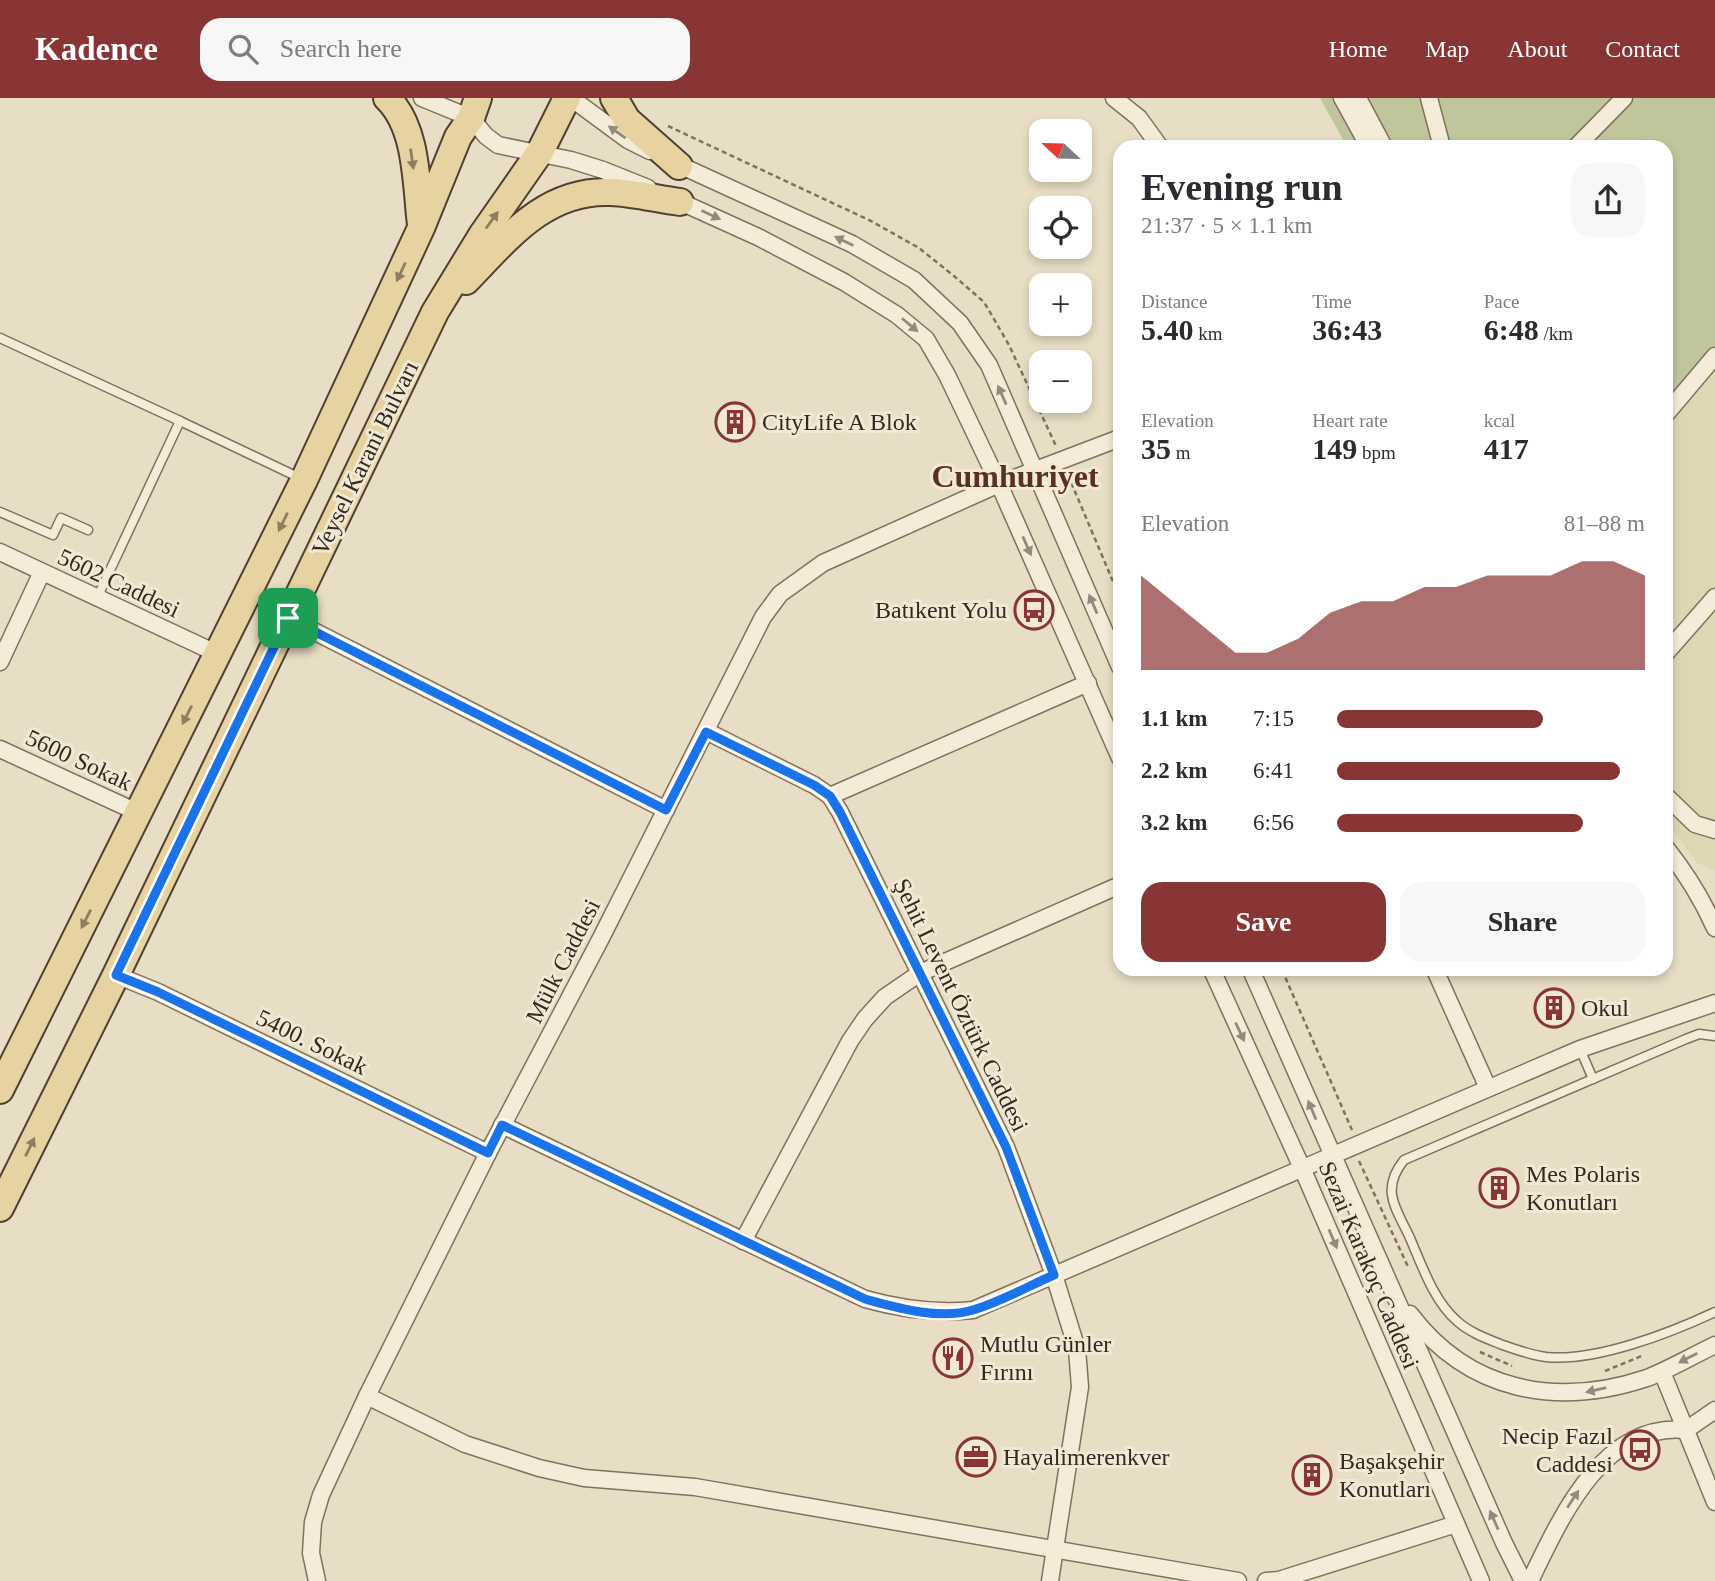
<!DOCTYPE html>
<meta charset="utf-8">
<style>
:root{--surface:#fff;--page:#f7f7f7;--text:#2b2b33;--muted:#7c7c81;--accent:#893535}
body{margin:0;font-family:Georgia,serif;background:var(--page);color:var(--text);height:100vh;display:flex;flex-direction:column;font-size:26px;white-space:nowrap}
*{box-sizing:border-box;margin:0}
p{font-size:23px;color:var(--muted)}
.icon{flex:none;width:38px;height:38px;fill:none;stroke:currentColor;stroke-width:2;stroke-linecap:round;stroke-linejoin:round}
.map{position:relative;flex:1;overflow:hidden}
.drawer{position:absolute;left:1113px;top:42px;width:560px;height:836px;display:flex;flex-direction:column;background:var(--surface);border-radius:21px;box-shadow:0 4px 10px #0003}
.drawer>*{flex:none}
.needle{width:46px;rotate:292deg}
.tools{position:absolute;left:1029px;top:21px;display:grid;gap:14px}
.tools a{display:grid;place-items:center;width:63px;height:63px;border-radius:14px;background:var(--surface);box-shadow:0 4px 10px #0003;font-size:35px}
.pin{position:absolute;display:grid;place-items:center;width:60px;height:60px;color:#fff;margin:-30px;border-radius:14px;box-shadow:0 4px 10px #0006}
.round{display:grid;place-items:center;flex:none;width:74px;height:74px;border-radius:21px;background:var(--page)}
.head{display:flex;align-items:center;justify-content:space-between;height:119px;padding:0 28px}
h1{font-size:38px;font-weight:700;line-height:52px}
.stats{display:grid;grid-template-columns:repeat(3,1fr);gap:10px;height:119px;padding:7px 28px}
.stats div{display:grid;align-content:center}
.stats b{font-size:30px;font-weight:700}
.stats small{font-size:19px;font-weight:400}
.stats p{font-size:19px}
.chart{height:196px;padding:14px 28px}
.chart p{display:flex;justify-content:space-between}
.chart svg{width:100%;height:126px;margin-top:7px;fill:var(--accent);opacity:.7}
.cta{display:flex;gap:14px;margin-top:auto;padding:14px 28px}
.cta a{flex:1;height:80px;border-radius:21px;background:var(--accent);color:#fff;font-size:28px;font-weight:700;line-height:80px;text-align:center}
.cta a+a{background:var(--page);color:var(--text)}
ul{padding:0 28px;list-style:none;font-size:23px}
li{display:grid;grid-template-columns:112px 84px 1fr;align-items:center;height:52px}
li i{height:18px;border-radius:9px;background:var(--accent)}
header{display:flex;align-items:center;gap:42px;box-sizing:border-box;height:98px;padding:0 35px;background:var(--accent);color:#fff}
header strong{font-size:33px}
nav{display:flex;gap:38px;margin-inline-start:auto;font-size:24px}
.search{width:490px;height:63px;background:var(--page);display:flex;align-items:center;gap:18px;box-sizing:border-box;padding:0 24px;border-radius:21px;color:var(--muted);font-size:26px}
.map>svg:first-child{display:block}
.farmland{fill:#ddd7b4}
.green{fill:#c0c59b}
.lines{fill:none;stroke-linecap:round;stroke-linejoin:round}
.service-casing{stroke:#81715d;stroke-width:11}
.minor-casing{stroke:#81715d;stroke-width:19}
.primary-casing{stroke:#504031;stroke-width:30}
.path{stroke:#81715d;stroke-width:2.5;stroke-dasharray:5 3.5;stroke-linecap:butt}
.service{stroke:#f4ecd8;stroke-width:8}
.minor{stroke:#f4ecd8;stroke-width:16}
.primary{stroke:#e7d2a2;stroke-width:26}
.oneway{fill:#948a7c}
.oneway2{fill:#8d7e61}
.route-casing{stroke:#fff;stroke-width:14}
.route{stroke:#1a73e8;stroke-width:9}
.labels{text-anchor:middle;stroke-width:6;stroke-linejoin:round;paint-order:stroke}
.poi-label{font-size:24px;fill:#332920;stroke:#f1e9d4;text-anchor:start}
.street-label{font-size:24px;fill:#332920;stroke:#f1e9d4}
.district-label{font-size:32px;font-weight:bold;fill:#5b3024;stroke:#f1e9d4}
</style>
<header>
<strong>Kadence</strong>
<div class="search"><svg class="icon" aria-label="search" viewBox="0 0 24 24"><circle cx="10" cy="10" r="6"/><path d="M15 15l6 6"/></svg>Search here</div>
<nav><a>Home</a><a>Map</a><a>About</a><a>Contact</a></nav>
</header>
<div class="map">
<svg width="1715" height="1483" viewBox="0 0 1715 1483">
<rect width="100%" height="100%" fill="#e8dec5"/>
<polygon class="farmland" points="1715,254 1715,772 1697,765 1666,723 1666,304"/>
<polygon class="green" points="1320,0 1715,0 1715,254 1666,304 1666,49 1347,49"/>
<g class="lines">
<g class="service-casing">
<g id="service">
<polyline points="0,240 180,323"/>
<polyline points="0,414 53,437 61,420 88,432"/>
<polyline points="97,500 180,323 302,381"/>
<path d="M1715,938L1699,936L1686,941L1404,1062C1380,1092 1396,1110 1410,1140C1422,1168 1434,1203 1457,1223C1469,1234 1485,1240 1500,1246C1514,1251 1530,1257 1546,1259C1596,1264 1670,1235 1715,1214"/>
<polyline points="1580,951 1593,981"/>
</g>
</g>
<g class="minor-casing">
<g id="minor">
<polyline points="422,0 471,20 486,38 498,47 571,62 603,72 648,90"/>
<polyline points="571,0 628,42 650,53"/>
<polyline points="1114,0 1139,20 1160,49"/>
<polyline points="1342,0 1369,49"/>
<polyline points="1358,0 1384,49"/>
<polyline points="1429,0 1442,49"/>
<polyline points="1576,49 1624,0"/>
<polyline points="673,64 852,146 914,182 960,225 989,267 1120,569"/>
<polyline points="672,100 758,139 844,184 897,217 926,241 947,277 999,386 1120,660"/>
<polyline points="1666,316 1715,258"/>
<polyline points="0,454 218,556"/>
<polyline points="288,520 666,712"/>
<polyline points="1666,555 1715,499"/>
<polyline points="0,564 42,474"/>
<polyline points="706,633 814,687 830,698 840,714 1006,1049 1054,1177 1077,1251 1080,1289 1050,1483"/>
<polyline points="0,651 139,715"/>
<polyline points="830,698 1088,585"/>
<polyline points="1666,698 1695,726 1715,732"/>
<path d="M1666,750C1686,775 1702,801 1715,830"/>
<polyline points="1212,872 1302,1070 1481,1483"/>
<polyline points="1251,872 1504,1445 1523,1483"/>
<polyline points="1435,872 1488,990"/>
<polyline points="116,877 158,894 488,1055"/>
<path d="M502,1027L865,1201C901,1211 935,1216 973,1212L1580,951L1715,905"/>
<polyline points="743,1143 850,943 865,921 885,899 920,875 1120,787"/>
<path d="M1410,1216C1469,1294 1557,1310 1647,1280C1670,1271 1692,1258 1715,1247"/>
<polyline points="1662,1274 1715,1404"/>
<polyline points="367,1298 465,1346 539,1370 584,1380 695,1389 1238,1483"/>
<polyline points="317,1483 311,1455 313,1424 321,1397 367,1298 488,1055 600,842 763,519 780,496 823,465 999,386 1120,340"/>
<polyline points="1266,1483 1279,1482 1456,1426"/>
<path d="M1530,1483C1560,1421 1603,1323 1686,1332L1715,1312"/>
</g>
</g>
<g class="primary-casing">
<g id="primary">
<path d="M387,0C418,30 416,87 421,127"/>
<polyline points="614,0 627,22 679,68"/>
<path d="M466,183C507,141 545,91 611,94C634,95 657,101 680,104"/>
<polyline points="0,992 304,382 421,130 458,39 471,20 478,0"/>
<polyline points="0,1110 116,877 435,214 482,137 540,54 567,0"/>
</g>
</g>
<g class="path">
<polyline points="668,28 871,123 919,150 954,178 984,204 1009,247 1056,348"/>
<polyline points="1068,377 1120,500"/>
<polyline points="1282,872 1352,1032"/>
<polyline points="1359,1063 1409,1171"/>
<polyline points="1480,1254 1512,1268"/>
<polyline points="1605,1273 1644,1257"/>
</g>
<use href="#service" class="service"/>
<use href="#minor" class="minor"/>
<use href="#primary" class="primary"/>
</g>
<defs><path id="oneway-solid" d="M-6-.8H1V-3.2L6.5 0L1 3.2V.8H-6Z" transform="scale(1.75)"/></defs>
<g class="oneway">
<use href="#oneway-solid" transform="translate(617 34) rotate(-145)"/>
<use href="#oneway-solid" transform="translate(711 117) rotate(25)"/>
<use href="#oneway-solid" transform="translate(844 143) rotate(-154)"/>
<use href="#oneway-solid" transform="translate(910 227) rotate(40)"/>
<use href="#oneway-solid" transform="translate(1002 297) rotate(-114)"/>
<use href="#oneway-solid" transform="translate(1027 448) rotate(66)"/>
<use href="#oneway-solid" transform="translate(1093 506) rotate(-113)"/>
<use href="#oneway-solid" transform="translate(1240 934) rotate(65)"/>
<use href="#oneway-solid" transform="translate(1312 1012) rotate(-113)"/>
<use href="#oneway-solid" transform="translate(1333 1141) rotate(67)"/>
<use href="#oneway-solid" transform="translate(1688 1260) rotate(153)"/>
<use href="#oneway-solid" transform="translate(1596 1292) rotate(167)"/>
<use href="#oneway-solid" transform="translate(1573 1401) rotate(-57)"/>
<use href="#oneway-solid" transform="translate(1494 1422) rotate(-114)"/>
</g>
<g class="oneway2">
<use href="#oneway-solid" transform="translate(412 61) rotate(82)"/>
<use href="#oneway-solid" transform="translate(492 122) rotate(-54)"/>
<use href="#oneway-solid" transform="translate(401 174) rotate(115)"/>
<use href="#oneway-solid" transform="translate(283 424) rotate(116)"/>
<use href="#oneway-solid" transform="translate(187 617) rotate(117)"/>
<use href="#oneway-solid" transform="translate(86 821) rotate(117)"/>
<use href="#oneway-solid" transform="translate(30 1049) rotate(-64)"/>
</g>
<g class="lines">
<g class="route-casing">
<path id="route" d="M288,520L666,712L706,634L814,687L830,698L840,714L1006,1049L1054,1177C1028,1188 1001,1204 973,1212C939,1222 898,1210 865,1201L502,1027L488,1055L158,894L116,877Z"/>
</g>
<use href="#route" class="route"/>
</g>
<defs>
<g id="building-ring" transform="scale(2.0125)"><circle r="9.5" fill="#f1e9d4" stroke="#893535" stroke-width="1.5"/><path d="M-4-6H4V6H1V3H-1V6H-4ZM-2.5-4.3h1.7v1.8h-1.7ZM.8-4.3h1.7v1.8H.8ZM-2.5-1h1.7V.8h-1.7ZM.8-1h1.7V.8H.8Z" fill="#893535"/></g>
<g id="bus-ring" transform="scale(2.0125)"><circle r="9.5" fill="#f1e9d4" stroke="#893535" stroke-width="1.5"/><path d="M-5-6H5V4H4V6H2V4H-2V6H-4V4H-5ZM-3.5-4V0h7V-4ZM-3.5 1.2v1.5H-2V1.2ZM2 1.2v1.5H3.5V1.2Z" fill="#893535"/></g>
<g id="restaurant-ring" transform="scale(2.0125)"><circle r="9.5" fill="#f1e9d4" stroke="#893535" stroke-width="1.5"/><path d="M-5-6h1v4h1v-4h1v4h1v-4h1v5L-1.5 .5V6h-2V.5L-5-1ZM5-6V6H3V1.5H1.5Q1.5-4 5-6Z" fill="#893535"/></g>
<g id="office-ring" transform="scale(2.0125)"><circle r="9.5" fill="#f1e9d4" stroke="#893535" stroke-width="1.5"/><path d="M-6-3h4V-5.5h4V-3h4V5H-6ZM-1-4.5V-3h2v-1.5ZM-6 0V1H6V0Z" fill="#893535"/></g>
</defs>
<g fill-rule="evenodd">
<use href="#building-ring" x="735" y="324"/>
<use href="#bus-ring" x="1034" y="512"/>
<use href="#building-ring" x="1554" y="910"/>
<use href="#building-ring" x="1499" y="1090"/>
<use href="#restaurant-ring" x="953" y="1260"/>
<use href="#bus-ring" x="1640" y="1352"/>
<use href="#office-ring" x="976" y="1359"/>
<use href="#building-ring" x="1312" y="1377"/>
</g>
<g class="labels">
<g class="poi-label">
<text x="762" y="332">CityLife A Blok</text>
<text x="1007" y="520" text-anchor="end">Batıkent Yolu</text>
<text x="1581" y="918">Okul</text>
<text x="1526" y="1084">Mes Polaris<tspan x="1526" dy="28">Konutları</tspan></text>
<text x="980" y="1254">Mutlu Günler<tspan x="980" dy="28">Fırını</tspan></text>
<text x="1613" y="1346" text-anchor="end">Necip Fazıl<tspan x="1613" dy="28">Caddesi</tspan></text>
<text x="1003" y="1367">Hayalimerenkver</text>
<text x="1339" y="1371">Başakşehir<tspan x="1339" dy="28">Konutları</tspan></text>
</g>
<g class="street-label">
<text transform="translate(365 360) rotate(-64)" y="8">Veysel Karani Bulvarı</text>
<text transform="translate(119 485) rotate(25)" y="8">5602 Caddesi</text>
<text transform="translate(79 662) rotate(25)" y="8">5600 Sokak</text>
<text transform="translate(563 863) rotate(-63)" y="8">Mülk Caddesi</text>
<text transform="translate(961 907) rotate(64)" y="8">Şehit Levent Öztürk Caddesi</text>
<text transform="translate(312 944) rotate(26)" y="8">5400. Sokak</text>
<text transform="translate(1369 1167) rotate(67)" y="8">Sezai Karakoç Caddesi</text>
</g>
<g class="district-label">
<text x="1015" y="389">Cumhuriyet</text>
</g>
</g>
</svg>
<div class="tools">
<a><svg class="needle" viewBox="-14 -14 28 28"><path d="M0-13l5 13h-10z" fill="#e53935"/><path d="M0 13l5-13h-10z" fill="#7c7c81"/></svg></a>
<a><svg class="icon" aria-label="locate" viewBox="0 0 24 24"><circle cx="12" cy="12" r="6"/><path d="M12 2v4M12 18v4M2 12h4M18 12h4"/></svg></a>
<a>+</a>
<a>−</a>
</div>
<div class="pin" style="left:288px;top:520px;background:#1e9e55"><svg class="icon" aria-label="arrive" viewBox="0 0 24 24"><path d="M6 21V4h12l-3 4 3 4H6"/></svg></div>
<section class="drawer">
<div class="head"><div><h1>Evening run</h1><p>21:37 · 5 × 1.1 km</p></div><a class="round"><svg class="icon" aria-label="share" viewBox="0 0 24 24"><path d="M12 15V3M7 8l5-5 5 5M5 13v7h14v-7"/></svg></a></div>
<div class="stats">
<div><p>Distance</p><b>5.40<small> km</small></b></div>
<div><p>Time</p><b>36:43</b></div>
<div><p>Pace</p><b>6:48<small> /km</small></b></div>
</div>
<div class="stats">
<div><p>Elevation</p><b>35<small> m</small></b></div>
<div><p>Heart rate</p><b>149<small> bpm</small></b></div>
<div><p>kcal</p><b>417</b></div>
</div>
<div class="chart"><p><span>Elevation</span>81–88 m</p>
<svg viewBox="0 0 160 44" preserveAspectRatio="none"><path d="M0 44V11L10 20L20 29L30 38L40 38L50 33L60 24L70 20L80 20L90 15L100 15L110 11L120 11L130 11L140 6L150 6L160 11V44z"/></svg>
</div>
<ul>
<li><b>1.1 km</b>7:15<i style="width:67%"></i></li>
<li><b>2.2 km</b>6:41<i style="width:92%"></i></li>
<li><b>3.2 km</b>6:56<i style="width:80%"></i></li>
</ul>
<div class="cta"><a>Save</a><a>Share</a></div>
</section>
</div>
